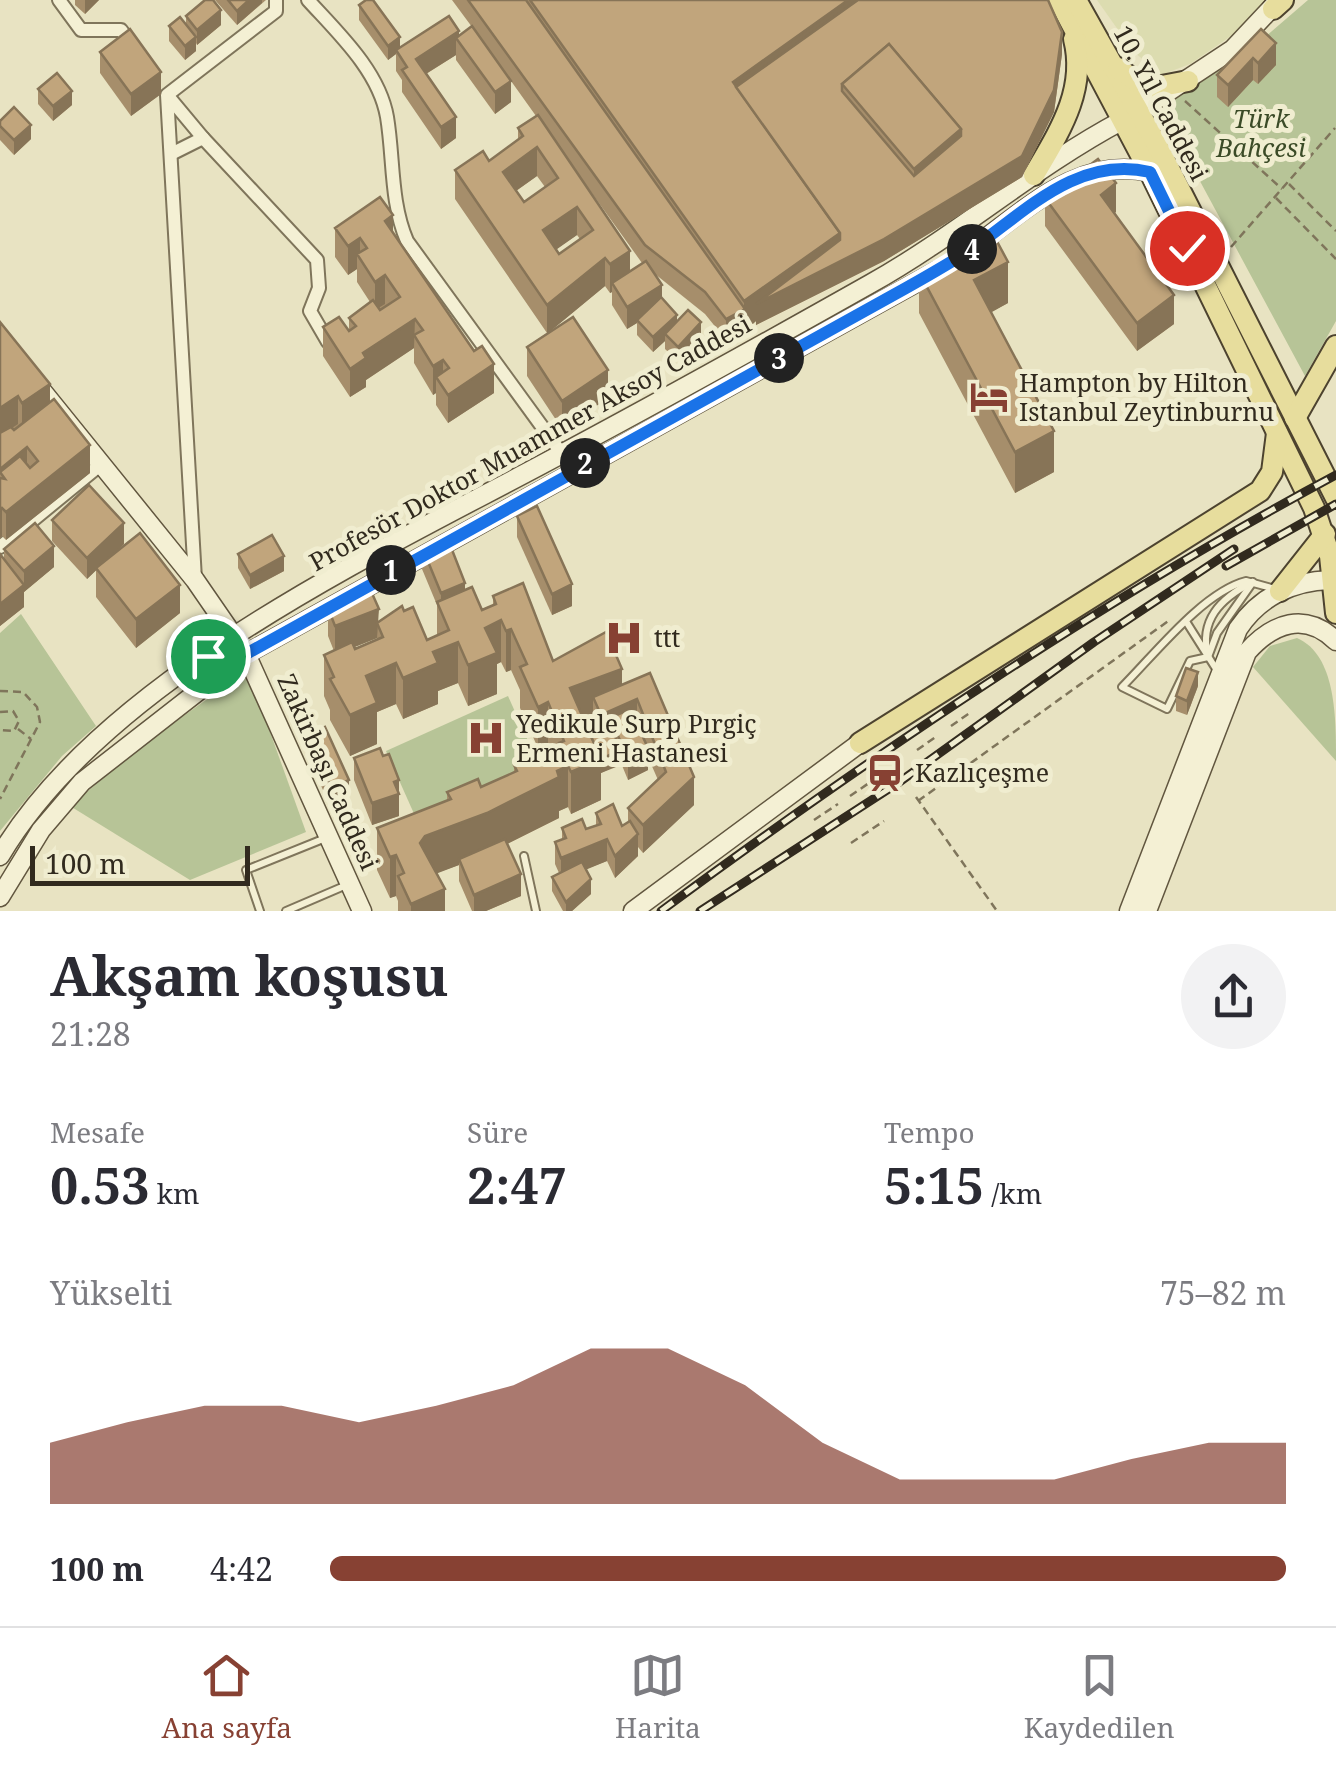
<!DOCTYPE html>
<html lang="tr">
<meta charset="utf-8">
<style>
:root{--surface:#fff;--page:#f2f2f3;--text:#2b2b33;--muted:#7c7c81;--line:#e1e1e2;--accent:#874133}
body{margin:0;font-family:"Noto Serif",serif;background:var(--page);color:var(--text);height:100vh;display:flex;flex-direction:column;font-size:38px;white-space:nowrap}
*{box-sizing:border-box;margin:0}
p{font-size:32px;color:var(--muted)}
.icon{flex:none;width:55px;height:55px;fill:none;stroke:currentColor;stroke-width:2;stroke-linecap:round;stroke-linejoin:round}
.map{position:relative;height:911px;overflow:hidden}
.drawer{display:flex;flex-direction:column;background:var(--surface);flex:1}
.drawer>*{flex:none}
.scale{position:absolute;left:30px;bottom:25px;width:220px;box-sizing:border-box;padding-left:10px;border:5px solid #312a1e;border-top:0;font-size:28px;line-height:35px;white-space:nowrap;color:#312a1e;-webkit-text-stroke:8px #f0edd0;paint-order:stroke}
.pin{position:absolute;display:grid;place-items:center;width:85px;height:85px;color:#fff;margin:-42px;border:5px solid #fff;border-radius:50%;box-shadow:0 2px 10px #0007}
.km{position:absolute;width:50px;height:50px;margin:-25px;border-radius:50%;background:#222;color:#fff;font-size:28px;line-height:50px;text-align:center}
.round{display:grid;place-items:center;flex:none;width:105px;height:105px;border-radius:52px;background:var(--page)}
.headline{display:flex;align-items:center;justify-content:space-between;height:170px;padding:0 50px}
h1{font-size:55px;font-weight:700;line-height:75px}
.stats{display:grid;grid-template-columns:repeat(3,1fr);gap:15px;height:170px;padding:10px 50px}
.stats div{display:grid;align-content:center}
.stats b{font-size:50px;font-weight:700}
.stats small{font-size:28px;font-weight:400}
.stats p{font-size:28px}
.chart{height:280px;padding:20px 50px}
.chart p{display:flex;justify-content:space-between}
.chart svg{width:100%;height:180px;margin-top:10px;fill:var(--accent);opacity:.7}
ul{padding:0 50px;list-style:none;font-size:32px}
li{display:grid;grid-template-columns:160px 120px 1fr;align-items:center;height:75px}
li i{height:25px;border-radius:12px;background:var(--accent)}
.tab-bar{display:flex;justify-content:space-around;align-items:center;height:140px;border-top:2px solid var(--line);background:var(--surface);font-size:28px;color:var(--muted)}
.tab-bar a{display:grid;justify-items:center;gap:5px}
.tab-bar .on{color:var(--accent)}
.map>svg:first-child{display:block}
.farmland{fill:#dcdcb0}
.green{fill:#b7c497}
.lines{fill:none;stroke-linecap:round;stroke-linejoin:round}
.lane-casing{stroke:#7f755b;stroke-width:10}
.street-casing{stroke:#7f755b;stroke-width:16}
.secondary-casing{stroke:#61563f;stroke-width:21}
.primary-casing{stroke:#4d432f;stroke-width:24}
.path{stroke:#7f755b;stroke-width:2.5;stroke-dasharray:8 5;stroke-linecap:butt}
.lane{stroke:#f4f0d4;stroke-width:6}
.street{stroke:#f4f0d4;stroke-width:12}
.secondary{stroke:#f4f0d4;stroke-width:18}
.primary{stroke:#e7dd9d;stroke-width:20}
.rail-casing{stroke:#312a1e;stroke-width:9}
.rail{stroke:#f0edd0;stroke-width:5;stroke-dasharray:15;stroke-linecap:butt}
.wall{fill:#a68e6b;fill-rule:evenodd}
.shaded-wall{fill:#877457}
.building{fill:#c1a57c;stroke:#877457;stroke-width:2.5;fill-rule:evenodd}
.route-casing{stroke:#fff;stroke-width:20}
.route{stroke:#1a73e8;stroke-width:12}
.labels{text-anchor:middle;stroke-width:10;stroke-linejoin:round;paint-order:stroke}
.street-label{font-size:25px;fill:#312a1e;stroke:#f0edd0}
.park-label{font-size:25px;font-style:italic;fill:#3b4b27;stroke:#f0edd0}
.poi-label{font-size:25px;fill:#312a1e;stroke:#f0edd0;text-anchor:start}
</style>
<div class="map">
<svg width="1336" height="911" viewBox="0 0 1336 911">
<rect width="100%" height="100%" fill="#e8e3c2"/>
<polygon class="farmland" points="1097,0 1268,0 1259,17 1190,64 1161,75 1133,51"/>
<g class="green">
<polygon points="1308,0 1336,0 1336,321 1305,376 1160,107 1264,38"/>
<polygon points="21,614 96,726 62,756 0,831 0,633"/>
<path d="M1297,638C1336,655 1336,717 1336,761L1253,667L1270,646Z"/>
<polygon points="240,676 252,682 306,832 190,880 70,806 145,743"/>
<polygon points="508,696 546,781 424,836 386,751"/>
</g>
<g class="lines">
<g class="lane-casing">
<g id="lane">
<polyline points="1187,623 1218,672"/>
<path d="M1208,657L1190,661L1167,709L1122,687C1154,655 1203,592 1246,581L1279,590"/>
<path d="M1208,657C1199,620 1220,599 1252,582"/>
<polyline points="1208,657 1217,633 1253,582"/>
<polyline points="524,856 536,911"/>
<polyline points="260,911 246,870 328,837"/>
<polyline points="286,911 349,884"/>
</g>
</g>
<g class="street-casing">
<g id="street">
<polyline points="59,0 81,30 121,30 133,47"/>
<path d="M308,0C338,33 379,71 387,117C394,159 390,201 407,241L562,454"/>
<polyline points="168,96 203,138"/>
<polyline points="171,154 203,138 317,260 319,288 310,311 328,342"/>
<polyline points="0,547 100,465"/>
<polyline points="195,579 167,95 276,11 276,0"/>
</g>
</g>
<g class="secondary-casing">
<g id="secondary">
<polyline points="1139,111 1233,49 1279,0"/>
<path d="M975,246C1028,208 1080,156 1150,172"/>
<polyline points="35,382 195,580 246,654 362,911"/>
<path d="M0,856C102,683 364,559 539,466C650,407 760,346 870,284C958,235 1034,167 1123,120"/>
<polyline points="0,897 41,830 82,782 246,654 937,271"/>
<polyline points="633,911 860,743"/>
<path d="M1129,911L1238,629C1259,597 1292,581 1330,580"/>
<path d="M1147,911L1247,652C1273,623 1305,611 1336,641"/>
</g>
</g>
<g class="primary-casing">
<g id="primary">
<polyline points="1059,0 1150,172 1314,508 1330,556 1336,613"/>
<polyline points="1076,0 1154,139 1336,498"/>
<polyline points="1273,9 1283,0"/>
<polyline points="1118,68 1146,89 1188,81"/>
<path d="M1034,175C1059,132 1087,90 1074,39"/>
<polyline points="1295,418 1336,346"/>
<polyline points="1280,591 1325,534"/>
<polyline points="860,743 1260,491 1272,472 1277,433"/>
</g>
</g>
<g class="path">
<polyline points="1185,101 1282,189"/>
<polyline points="1289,184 1336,231"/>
<polyline points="1276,198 1336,259"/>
<polyline points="1231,247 1335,128"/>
<polyline points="0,691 23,692 37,707 40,722 0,799"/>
<polyline points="0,712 13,711 19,721 14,731 0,730"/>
<polyline points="951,726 971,712"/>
<polyline points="18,729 31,739"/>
<polyline points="917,750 937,736"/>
<polyline points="850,796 869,783"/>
<polyline points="916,797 997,911"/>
<polyline points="918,801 1171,619"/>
<polyline points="814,820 838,804"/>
<polyline points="851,843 884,821"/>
</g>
<use href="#lane" class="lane"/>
<use href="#street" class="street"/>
<use href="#secondary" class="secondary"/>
<use href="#primary" class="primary"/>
<g class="rail-casing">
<g id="rail">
<polyline points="1226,566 1336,504"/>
<path d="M661,911C877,752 1099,602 1336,475"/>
<polyline points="700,911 898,783 1094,642 1234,549"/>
</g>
</g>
<use href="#rail" class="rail"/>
</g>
<g class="wall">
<polygon points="75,0 99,0 85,14 75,5"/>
<polygon points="215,0 266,0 237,25"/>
<path d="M452,0H1048L1062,54L1054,112L1022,177L884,261L756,325V321L745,331L726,340L705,314L655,274L662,298L677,321L701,336L678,361L665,349V341L653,352L637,335V323L627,329L612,305V292L610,293L605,286L549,332L608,398L562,429L527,376V347L547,333L455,199V170L489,161L518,140V128L536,116L511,81V102L495,114L456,60V55L426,74L456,138L441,149L402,92V80L396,71V54L388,60L359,20V5L400,48L459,36L472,27ZM537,176L545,187L524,202L516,191ZM586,185L642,263L630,271ZM577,235L580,239L559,254L556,249Z"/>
<polygon points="186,16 221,25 197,45 196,43 196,51 185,60 169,41 169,26 186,24"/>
<polygon points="1276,43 1276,65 1258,84 1253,80 1228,107 1217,97 1217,75"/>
<polygon points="100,52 161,94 131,116 100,73"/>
<polygon points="38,89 72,105 53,121 38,104"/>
<polygon points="0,121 31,139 14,155 0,140"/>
<polygon points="1045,198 1116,212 1114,213 1174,324 1137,351 1045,226"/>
<polygon points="335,228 393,233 494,393 448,423 436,405 436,393 433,395 414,363 414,348 366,380 366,387 350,397 323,356 323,327 349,331 349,318 370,302 357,282 357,269 348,275 335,257"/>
<polygon points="919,272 1008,303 991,312 1054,472 1015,493 919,313"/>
<polygon points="0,322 50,402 90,473 6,540 2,536 0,538"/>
<polygon points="517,516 572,606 552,615 517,537"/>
<polygon points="52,520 124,544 113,555 180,613 136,648 96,597 96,570 87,579 52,541"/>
<path d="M422,547L465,590L482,610L493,605V596L553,661L622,685L650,673L694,805L643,853L638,847V856L615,878L607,861L586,869L591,894L572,911H563L552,891V877L559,873L555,864V842L562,839V828L586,829L596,826V813L622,826L628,822V808L658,780L648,757V770L628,780L621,763L601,773V800L571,814L568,807L559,811V818L507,844L521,896L486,911H472L459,881V865L436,873L445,911H398V901L396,896L390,898L377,870V828L447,801V792L481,787L514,772V765L555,760L548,743L538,748L520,708V690L511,670L506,672L501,662L497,664V694L468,706L458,683L438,691V704L403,719L396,704L377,712V744L350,756L330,720V710L324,696V655L334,651L328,636V608L379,621L404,611L427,640L437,635V605L422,569ZM377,638V640L355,649L354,647Z"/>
<polygon points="4,549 54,567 24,592 24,607 0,626 0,554 4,559"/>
<polygon points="238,554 284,571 250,589 238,568"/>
<polygon points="1198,686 1187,715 1176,711 1176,696"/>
<polygon points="307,735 349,801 332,809 307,756"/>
<polygon points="383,756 399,780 399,816 372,825 354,780 354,758"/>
</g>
<g class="shaded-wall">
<polygon points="85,0 99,0 85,14"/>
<polygon points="249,0 262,0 262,3 237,25 237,11"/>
<polygon points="848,0 888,0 743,103 733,82"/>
<polygon points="221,10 221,25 197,45 197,30"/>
<polygon points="459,31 459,42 456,38 456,55 416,80 416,59"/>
<polygon points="1062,32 1062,54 1054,112 1022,177 884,261 756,325 756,321 745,331 726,340 726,319 744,309 744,301 840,233 884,239"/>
<polygon points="196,37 196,51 185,60 185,46"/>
<polygon points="400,37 400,52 396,50 396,54 388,60 388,46"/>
<polygon points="1276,43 1276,65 1258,84 1258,63"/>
<polygon points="1253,58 1253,80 1228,107 1228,85"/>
<polygon points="161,72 161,94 131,116 131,94"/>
<polygon points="511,81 511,102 495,114 495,92"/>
<polygon points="72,91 72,105 53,121 53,106"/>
<polygon points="456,117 456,138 441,149 441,127"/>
<polygon points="31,125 31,139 14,155 14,140"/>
<polygon points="961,129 961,157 914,197 914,169"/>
<polygon points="537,147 537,176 503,200 503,172"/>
<polygon points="1116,183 1116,212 1101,223 1101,195"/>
<polygon points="577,207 577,235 543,259 543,230"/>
<polygon points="393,215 393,244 385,221"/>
<polygon points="360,238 360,259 357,254 357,269 348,275 348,246"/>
<polygon points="630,251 630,279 612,283 612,292 610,293 610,264"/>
<polygon points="605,258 605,286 547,334 547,305"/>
<polygon points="1008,262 1008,303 974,322 974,280"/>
<polygon points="385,275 385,304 375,310 375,282"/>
<polygon points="662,285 662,307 637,320 637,323 627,329 627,307"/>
<polygon points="1174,295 1174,324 1137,351 1137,323"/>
<polygon points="677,315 677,329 665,334 665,341 653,352 653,337"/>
<polygon points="415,319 414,348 366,380 366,387 350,397 350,369 363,353"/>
<polygon points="701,322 701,336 678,361 678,347"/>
<polygon points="443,360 443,388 436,377 436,393 433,395 433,366"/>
<polygon points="494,364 494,393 448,423 448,395"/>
<polygon points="608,370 608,398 562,429 562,401"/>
<polygon points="50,384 50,413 22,431 22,403"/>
<polygon points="18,396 18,424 3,434 0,443 0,408"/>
<polygon points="1054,431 1054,472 1015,493 1015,452"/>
<polygon points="90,445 90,473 6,540 6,512"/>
<polygon points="27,447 27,476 5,479 0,472 0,497 0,469"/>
<polygon points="2,508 2,536 0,538 0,510"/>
<polygon points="124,523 124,544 87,579 87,558"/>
<polygon points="54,546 54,567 24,592 24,607 0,626 0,604 24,586 24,571"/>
<polygon points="284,556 284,571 250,589 250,575"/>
<polygon points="465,583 465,605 441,611 441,593"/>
<polygon points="572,584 572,606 552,615 552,594"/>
<polygon points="180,585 180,613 136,648 136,619"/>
<polygon points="379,609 377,638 335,655 335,626"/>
<polygon points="501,620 501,662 497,664 497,694 468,706 468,665 485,628"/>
<polygon points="511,629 511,670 506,672 506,631"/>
<polygon points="458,642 458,683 438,691 438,704 403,719 403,678 433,652"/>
<polygon points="396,663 396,704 377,712 377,744 350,756 350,715 366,676"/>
<polygon points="622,669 622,706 637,699 637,728 610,718 610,740 601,743 601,715 593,697 593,721 570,730 570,688"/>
<polygon points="1198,672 1198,686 1187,715 1187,701"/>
<polygon points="548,702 548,743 538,748 538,707"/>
<polygon points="648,748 648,770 628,780 628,758"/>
<polygon points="621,750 621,765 601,773 601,800 571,814 571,772"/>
<polygon points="568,766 568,807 559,811 559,818 487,854 459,859 459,865 425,878 420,843 425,836"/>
<polygon points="694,777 694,805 643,853 643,825"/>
<polygon points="349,780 349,801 332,809 332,788"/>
<polygon points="399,780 399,816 372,825 372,803 394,782"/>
<polygon points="638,834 638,856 615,878 615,856"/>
<polygon points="607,839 607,861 561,880 561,858"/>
<polygon points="396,855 396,896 390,898 390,857"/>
<polygon points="521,874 521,896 486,911 474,911 474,895"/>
<polygon points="591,879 591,894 572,911 566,911 566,902"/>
<polygon points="445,889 445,911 411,911 411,904"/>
</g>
<g class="building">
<polygon points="205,0 213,0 221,10 197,30 186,16"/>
<polygon points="228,0 249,0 237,11"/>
<polygon points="366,0 373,0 400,37 388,46 359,5"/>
<polygon points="468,0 526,0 745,309 726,319 705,292 645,245"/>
<polygon points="530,0 848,0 733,82 840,233 744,301"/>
<path d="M858,0H1048L1062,32L1054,90L1022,156L884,239L756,304L840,240V233L736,87ZM889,44L961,129V136L914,176L842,91V84Z"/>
<polygon points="449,16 459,31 416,59 456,117 441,127 402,70 407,67 396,50"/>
<polygon points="180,17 196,37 185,46 169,26"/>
<polygon points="472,26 511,81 495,92 456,38"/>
<polygon points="130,29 161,72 131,94 100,52"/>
<polygon points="1261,29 1276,43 1258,63 1253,58 1228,85 1217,75"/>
<polygon points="889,44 961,129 914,169 842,84"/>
<polygon points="57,73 72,91 53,106 38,89"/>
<polygon points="14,107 31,125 14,140 0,126 0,121"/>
<path d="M538,115L630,251L610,264L605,258L547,305L455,170L483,151L489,161L523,136L518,128ZM537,147L558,178L524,202L503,172ZM577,207L593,230L559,254L543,230Z"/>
<polygon points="1098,159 1116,183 1101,195 1174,295 1137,323 1045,198"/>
<polygon points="380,197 393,215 385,221 474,351 482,346 494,364 448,395 436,377 449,368 443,360 433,366 414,335 423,330 415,319 363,353 366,358 350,369 323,327 339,317 349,331 356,326 349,318 373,300 380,310 400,297 385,275 375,282 357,254 367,248 360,238 348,246 335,228"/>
<polygon points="992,232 1008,262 974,280 1054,431 1015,452 919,272"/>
<polygon points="646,261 662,285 627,307 612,283"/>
<polygon points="661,297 677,315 653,337 637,320"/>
<polygon points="688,310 701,322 678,347 665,334"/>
<polygon points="573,317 608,370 562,401 527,347"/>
<polygon points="0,322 50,384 22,403 18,396 0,408"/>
<polygon points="54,399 90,445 6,512 2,508 0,510 0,478 5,479 0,472 20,456 30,468 38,461 27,447 0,469 0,433 11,427 14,430"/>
<polygon points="89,485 124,523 87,558 52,520"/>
<polygon points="537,506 572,584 552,594 517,516"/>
<polygon points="35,523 54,546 24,571 4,549"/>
<polygon points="140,533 180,585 136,619 96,568"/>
<polygon points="272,535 284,556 250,575 238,554"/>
<polygon points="447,537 465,583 441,593 422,547"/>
<polygon points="0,554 24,585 0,604"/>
<polygon points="523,583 553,661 606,632 622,669 570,688 601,759 571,772 568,766 557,771 559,777 487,813 425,836 420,843 445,889 411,904 398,876 404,873 396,855 390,857 377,828 451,799 447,792 478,779 481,787 517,771 514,765 547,750 552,761 564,755 559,743 564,741 548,702 538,707 520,667 527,664 511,629 506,631 501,620 485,628 497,653 468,665 458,642 433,652 438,663 403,678 396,663 366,676 377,703 350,715 330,679 334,677 324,655 352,642 355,649 383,637 377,623 402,606 404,611 413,607 427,640 449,630 437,602 472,587 482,610 496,604 493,596"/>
<polygon points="371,591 379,609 335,626 328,608"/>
<polygon points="1186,668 1198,672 1187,701 1176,696"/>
<polygon points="650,673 694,777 643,825 628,808 666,772 637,699 601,715 593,697"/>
<polygon points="630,709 648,748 628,758 610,718"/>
<polygon points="598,722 601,729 610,725 621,750 601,759 587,727"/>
<polygon points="325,727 349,780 332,788 307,735"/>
<polygon points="380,748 383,756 389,754 399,780 394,782 399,794 372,803 354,758"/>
<polygon points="613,804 622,826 630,821 638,834 615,856 607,839 561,858 555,842 566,838 562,828 582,819 586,829 601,824 596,813"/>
<polygon points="505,839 521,874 474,895 459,859"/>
<polygon points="582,862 591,879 566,902 552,877"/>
</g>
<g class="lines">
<g class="route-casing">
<path id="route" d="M208,656L235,636L246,654L906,288C931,274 956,260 979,244C1031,206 1081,156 1150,172L1187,248"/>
</g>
<use href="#route" class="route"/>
</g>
<defs>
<g id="hotel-bare" transform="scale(3)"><path d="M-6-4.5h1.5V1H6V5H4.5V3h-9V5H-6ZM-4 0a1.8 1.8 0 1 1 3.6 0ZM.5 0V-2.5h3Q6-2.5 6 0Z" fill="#874133" stroke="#f0edd0" stroke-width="2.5" paint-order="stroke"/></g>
<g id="hospital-bare" transform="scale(3)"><path d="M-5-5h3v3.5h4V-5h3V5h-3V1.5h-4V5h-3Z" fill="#874133" stroke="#f0edd0" stroke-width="2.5" paint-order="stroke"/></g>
<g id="station-bare" transform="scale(3)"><path d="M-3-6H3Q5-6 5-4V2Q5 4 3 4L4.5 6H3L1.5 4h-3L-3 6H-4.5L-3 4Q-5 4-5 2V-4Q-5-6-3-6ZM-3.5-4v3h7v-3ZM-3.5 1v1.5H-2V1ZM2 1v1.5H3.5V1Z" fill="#874133" stroke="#f0edd0" stroke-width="2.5" paint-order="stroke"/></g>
</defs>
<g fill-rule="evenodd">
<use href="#hotel-bare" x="989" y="397"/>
<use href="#hospital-bare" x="624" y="638"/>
<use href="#hospital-bare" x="486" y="738"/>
<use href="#station-bare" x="885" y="773"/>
</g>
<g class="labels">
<g class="street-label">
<text transform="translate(1161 103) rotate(62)" y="9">10. Yıl Caddesi</text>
<text transform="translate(530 443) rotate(-29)" y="9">Profesör Doktor Muammer Aksoy Caddesi</text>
<text transform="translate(328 772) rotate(66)" y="9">Zakirbaşı Caddesi</text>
</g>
<g class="park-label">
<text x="1261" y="128">Türk<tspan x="1261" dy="29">Bahçesi</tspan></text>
</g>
<g class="poi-label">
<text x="1019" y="392">Hampton by Hilton<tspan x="1019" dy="29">Istanbul Zeytinburnu</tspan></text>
<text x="654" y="647">ttt</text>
<text x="516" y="733">Yedikule Surp Pırgiç<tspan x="516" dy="29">Ermeni Hastanesi</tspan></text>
<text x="915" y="782">Kazlıçeşme</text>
</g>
</g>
</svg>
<div class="scale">100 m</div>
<div class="pin" style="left:208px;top:656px;background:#1e9e55"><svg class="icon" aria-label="arrive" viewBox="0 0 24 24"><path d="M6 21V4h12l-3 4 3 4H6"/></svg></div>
<div class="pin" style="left:1187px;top:248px;background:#d93025"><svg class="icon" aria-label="check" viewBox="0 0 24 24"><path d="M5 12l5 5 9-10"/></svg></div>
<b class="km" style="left:391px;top:570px">1</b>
<b class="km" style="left:585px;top:463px">2</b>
<b class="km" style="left:779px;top:358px">3</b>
<b class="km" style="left:972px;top:249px">4</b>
</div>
<section class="drawer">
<div class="headline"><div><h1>Akşam koşusu</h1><p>21:28</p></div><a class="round"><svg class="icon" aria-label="share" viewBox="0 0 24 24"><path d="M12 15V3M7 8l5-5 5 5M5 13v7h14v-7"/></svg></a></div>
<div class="stats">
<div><p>Mesafe</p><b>0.53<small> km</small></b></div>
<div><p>Süre</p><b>2:47</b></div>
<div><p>Tempo</p><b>5:15<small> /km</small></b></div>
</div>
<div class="chart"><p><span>Yükselti</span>75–82 m</p>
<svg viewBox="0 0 160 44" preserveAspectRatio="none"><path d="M0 44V29L10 24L20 20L30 20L40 24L50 20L60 15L70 6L80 6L90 15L100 29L110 38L120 38L130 38L140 33L150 29L160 29V44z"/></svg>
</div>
<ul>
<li><b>100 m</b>4:42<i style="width:100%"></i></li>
</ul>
</section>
<nav class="tab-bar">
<a class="on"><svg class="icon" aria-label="home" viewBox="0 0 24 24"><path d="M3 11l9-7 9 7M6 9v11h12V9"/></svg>Ana sayfa</a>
<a><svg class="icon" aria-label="map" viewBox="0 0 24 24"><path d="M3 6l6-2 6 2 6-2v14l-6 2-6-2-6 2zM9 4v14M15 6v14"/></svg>Harita</a>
<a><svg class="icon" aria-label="saved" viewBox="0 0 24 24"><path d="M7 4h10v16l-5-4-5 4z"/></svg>Kaydedilen</a>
</nav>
